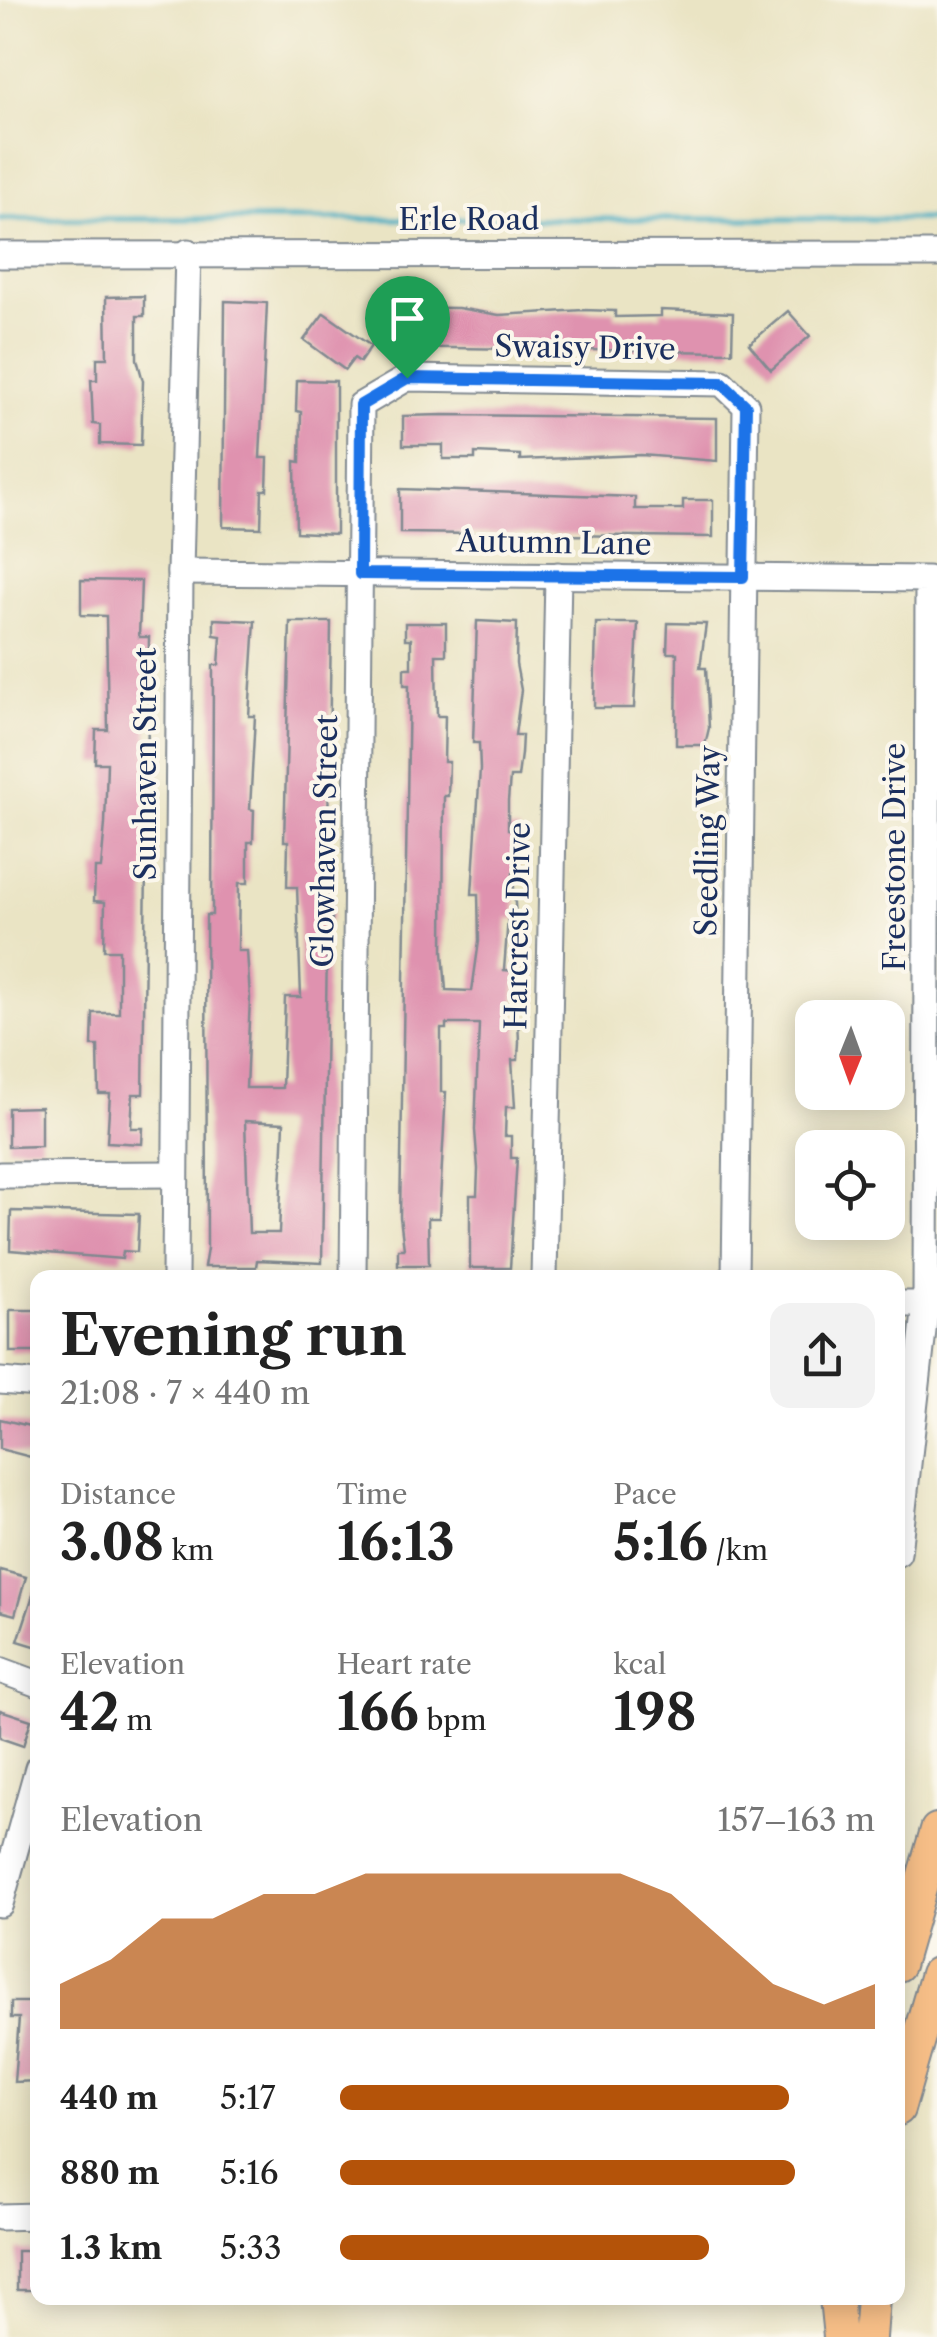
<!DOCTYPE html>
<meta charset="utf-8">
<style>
:root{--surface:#fff;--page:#f2f2f2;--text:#222;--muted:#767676;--accent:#b45309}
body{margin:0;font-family:"Libre Caslon Text",serif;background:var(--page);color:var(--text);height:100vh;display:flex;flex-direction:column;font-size:38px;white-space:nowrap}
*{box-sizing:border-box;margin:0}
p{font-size:32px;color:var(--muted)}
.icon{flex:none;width:55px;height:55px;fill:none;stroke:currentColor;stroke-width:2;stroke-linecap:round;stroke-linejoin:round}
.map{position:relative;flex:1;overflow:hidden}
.sheet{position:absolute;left:30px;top:1270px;width:875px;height:1035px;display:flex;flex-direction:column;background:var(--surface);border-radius:20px;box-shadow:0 5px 25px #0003}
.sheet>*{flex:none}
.needle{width:65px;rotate:181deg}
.controls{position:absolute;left:795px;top:1000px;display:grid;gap:20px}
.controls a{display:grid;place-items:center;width:110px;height:110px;border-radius:20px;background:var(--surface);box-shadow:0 5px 25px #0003;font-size:50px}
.pin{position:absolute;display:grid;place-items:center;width:85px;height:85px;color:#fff;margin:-102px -42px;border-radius:50% 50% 50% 0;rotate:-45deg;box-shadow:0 0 10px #0007}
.pin .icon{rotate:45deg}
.round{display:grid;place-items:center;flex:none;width:105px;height:105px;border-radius:20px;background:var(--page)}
.headline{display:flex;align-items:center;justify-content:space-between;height:170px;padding:0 30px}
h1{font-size:55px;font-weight:700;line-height:75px}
.figures{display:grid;grid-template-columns:repeat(3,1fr);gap:15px;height:170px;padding:10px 30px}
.figures div{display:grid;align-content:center}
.figures b{font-size:50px;font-weight:700}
.figures small{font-size:28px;font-weight:400}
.figures p{font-size:28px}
.chart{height:280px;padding:20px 30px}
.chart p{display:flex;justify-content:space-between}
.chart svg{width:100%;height:180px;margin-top:10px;fill:var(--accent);opacity:.7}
ul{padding:0 30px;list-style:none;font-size:32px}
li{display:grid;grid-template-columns:160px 120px 1fr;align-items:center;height:75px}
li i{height:25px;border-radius:12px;background:var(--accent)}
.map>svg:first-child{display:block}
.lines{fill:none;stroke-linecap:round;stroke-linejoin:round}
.stream{stroke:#44adc3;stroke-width:5}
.building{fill:#df92af;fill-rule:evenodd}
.minor-casing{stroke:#828a91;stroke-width:29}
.major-casing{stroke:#828a91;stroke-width:36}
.minor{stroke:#fff;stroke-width:25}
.major{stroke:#f6be87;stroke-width:32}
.route-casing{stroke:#fff;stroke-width:20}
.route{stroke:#1a73e8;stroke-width:12}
.labels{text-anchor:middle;stroke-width:8;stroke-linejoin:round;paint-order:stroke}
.street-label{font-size:30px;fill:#1b2f5e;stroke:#fbf7ec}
</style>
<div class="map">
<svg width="937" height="2337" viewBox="0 0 937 2337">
<rect width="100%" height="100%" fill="#fbf7ec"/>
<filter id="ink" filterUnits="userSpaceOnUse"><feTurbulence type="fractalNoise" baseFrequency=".01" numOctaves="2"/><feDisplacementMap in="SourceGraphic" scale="20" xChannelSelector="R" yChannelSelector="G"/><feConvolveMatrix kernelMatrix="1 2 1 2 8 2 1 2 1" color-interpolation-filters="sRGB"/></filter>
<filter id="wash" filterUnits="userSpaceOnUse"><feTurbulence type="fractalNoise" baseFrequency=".0048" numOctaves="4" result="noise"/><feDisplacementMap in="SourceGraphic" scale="40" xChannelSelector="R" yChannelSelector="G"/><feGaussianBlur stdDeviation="2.25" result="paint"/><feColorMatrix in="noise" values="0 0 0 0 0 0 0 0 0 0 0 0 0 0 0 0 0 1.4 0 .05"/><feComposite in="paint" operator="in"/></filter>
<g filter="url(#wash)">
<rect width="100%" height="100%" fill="#eae4c4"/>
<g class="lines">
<polyline class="stream" points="0,219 937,219"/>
</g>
<g id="blocks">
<g class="building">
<polygon points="144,296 144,316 137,316 137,359 143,381 141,445 100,444 100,425 93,424 91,380 97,380 97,358 107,358 106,297"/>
<polygon points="225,301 267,303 260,458 268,458 267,490 262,490 261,528 223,527"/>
<polygon points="382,307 458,308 499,315 583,310 615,311 615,317 661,316 661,310 733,313 732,352 382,347"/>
<polygon points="788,311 810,336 771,370 749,344"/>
<polygon points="324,313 371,346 360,362 354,358 345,370 304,340"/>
<polygon points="297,380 336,381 336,534 296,532 295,461 300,462 301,412 296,411"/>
<polygon points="444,415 717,418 717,461 641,455 520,460 520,455 475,453 475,459 443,459 443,445 403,445 403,416"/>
<polygon points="400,489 635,497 635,509 683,509 683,500 713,500 713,537 400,533"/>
<polygon points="81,580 141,581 139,637 149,637 143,1094 133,1094 131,1128 143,1128 142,1144 107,1142 110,1094 99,1094 98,1046 92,1046 93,1013 119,1013 119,950 104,950 105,902 94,901 95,868 101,868 105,824 107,763 95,763 96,730 108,730 106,616 81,615"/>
<path d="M214,619L255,621L249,716H255L250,809L254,810L253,842H248V883H239L238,951H247L250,998L246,1088H282L285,997H301L297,887H287L288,841H284L290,622H331L327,905H332V920L320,919L319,949H327L322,1263L257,1260L256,1267H204L207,1249L206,915H212L213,665H219L221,636L214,635ZM245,1121L284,1123L279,1233H249Z"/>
<polygon points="477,621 517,623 516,664 521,690 515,735 522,735 521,754 518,777 510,777 508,801 508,829 519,830 519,872 513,873 516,919 508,918 504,970 517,971 512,1018 518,1018 519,1042 518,1060 512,1060 515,1107 506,1107 505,1136 511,1136 511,1158 517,1158 510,1268 470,1268 470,1195 477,1195 478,1169 475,1130 479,1024 446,1024 446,1029 441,1029 441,1092 446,1092 439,1218 428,1218 429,1265 398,1265 398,1249 404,1249 400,1217 409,685 404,685 404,668 411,668 411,639 405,639 405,623 446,623 446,655 436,655 437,716 445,716 444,762 449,762 448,796 444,796 443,952 446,990 472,991 479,941 478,894 472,894 480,769 479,743 473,743"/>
<polygon points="596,623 638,623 634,708 594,708"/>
<polygon points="668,623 706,624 700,668 706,668 709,728 705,745 676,745 677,653 667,653"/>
<polygon points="41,1107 41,1146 8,1147 8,1108"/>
<polygon points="11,1211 139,1214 137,1252 123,1251 122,1259 10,1250"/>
<rect x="10" y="1310" width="28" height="42"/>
<polygon points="0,1419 38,1428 38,1459 0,1449"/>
<polygon points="0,1570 26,1577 15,1615 0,1611"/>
<polygon points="35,1589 38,1589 38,1647 18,1641"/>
<polygon points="0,1710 31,1720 23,1746 0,1738"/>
<polygon points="11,2002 38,2002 38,2081 14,2082 19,2018 11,2018"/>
<polygon points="17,2251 33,2251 33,2260 38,2260 38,2290 17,2290"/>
</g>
</g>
</g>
<g filter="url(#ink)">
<use href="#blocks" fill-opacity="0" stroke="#828a91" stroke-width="2.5"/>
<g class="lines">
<g class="minor-casing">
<g id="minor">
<polyline points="0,255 937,254"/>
<polyline points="180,572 928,579 926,1304 898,1553"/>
<polyline points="0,1175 175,1174"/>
<polyline points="175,1278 180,572 188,252"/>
<polyline points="353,1278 361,405 407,378 722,383 746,406 735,1278"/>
<polyline points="544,1278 558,575"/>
<polyline points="898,1304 937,1304"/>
<polyline points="0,1381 38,1384"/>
<polyline points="0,1670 38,1684"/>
<polyline points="0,1904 38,1768"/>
<polyline points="0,2217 38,2216"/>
</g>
</g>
<g class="major-casing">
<g id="major">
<polyline points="898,1965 937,1830"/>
<polyline points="898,2109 937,1974"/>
<polyline points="836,2298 840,2337"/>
<polyline points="870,2337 873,2298"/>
</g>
</g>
<use href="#minor" class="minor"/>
<use href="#major" class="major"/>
</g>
</g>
<g class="lines" filter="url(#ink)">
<g class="route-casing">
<polygon id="route" points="407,378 722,383 746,406 743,577 360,574 361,405"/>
</g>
<use href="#route" class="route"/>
</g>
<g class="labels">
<g class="street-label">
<text x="469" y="230">Erle Road</text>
<text transform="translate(585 348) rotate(1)" y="10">Swaisy Drive</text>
<text transform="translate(554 543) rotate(1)" y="10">Autumn Lane</text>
<text transform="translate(146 764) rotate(-90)" y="10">Sunhaven Street</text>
<text transform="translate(325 841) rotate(-89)" y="10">Glowhaven Street</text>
<text transform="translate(708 841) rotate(-89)" y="10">Seedling Way</text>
<text transform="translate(895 857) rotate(-90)" y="10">Freestone Drive</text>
<text transform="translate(518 926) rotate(-89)" y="10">Harcrest Drive</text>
</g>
</g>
</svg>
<div class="controls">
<a><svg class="needle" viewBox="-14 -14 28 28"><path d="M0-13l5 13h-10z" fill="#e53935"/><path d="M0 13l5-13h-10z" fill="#767676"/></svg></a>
<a><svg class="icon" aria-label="locate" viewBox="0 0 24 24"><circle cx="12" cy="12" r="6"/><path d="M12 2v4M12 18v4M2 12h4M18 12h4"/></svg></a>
</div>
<div class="pin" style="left:407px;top:378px;background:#1e9e55"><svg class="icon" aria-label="arrive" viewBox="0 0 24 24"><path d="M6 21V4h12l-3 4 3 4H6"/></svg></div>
<section class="sheet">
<div class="headline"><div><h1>Evening run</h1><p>21:08 · 7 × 440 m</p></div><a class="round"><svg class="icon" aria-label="share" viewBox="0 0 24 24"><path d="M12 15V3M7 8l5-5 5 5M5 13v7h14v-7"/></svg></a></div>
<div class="figures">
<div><p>Distance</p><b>3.08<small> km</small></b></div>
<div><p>Time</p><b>16:13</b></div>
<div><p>Pace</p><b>5:16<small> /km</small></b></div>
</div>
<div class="figures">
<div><p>Elevation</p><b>42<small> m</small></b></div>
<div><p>Heart rate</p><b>166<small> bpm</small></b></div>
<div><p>kcal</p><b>198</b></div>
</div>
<div class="chart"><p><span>Elevation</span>157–163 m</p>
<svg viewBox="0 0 160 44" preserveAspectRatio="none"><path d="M0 44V33L10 27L20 17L30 17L40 11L50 11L60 6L70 6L80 6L90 6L100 6L110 6L120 11L130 22L140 33L150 38L160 33V44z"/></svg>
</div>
<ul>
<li><b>440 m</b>5:17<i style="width:84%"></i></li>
<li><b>880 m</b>5:16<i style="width:85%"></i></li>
<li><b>1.3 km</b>5:33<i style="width:69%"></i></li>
</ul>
</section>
</div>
